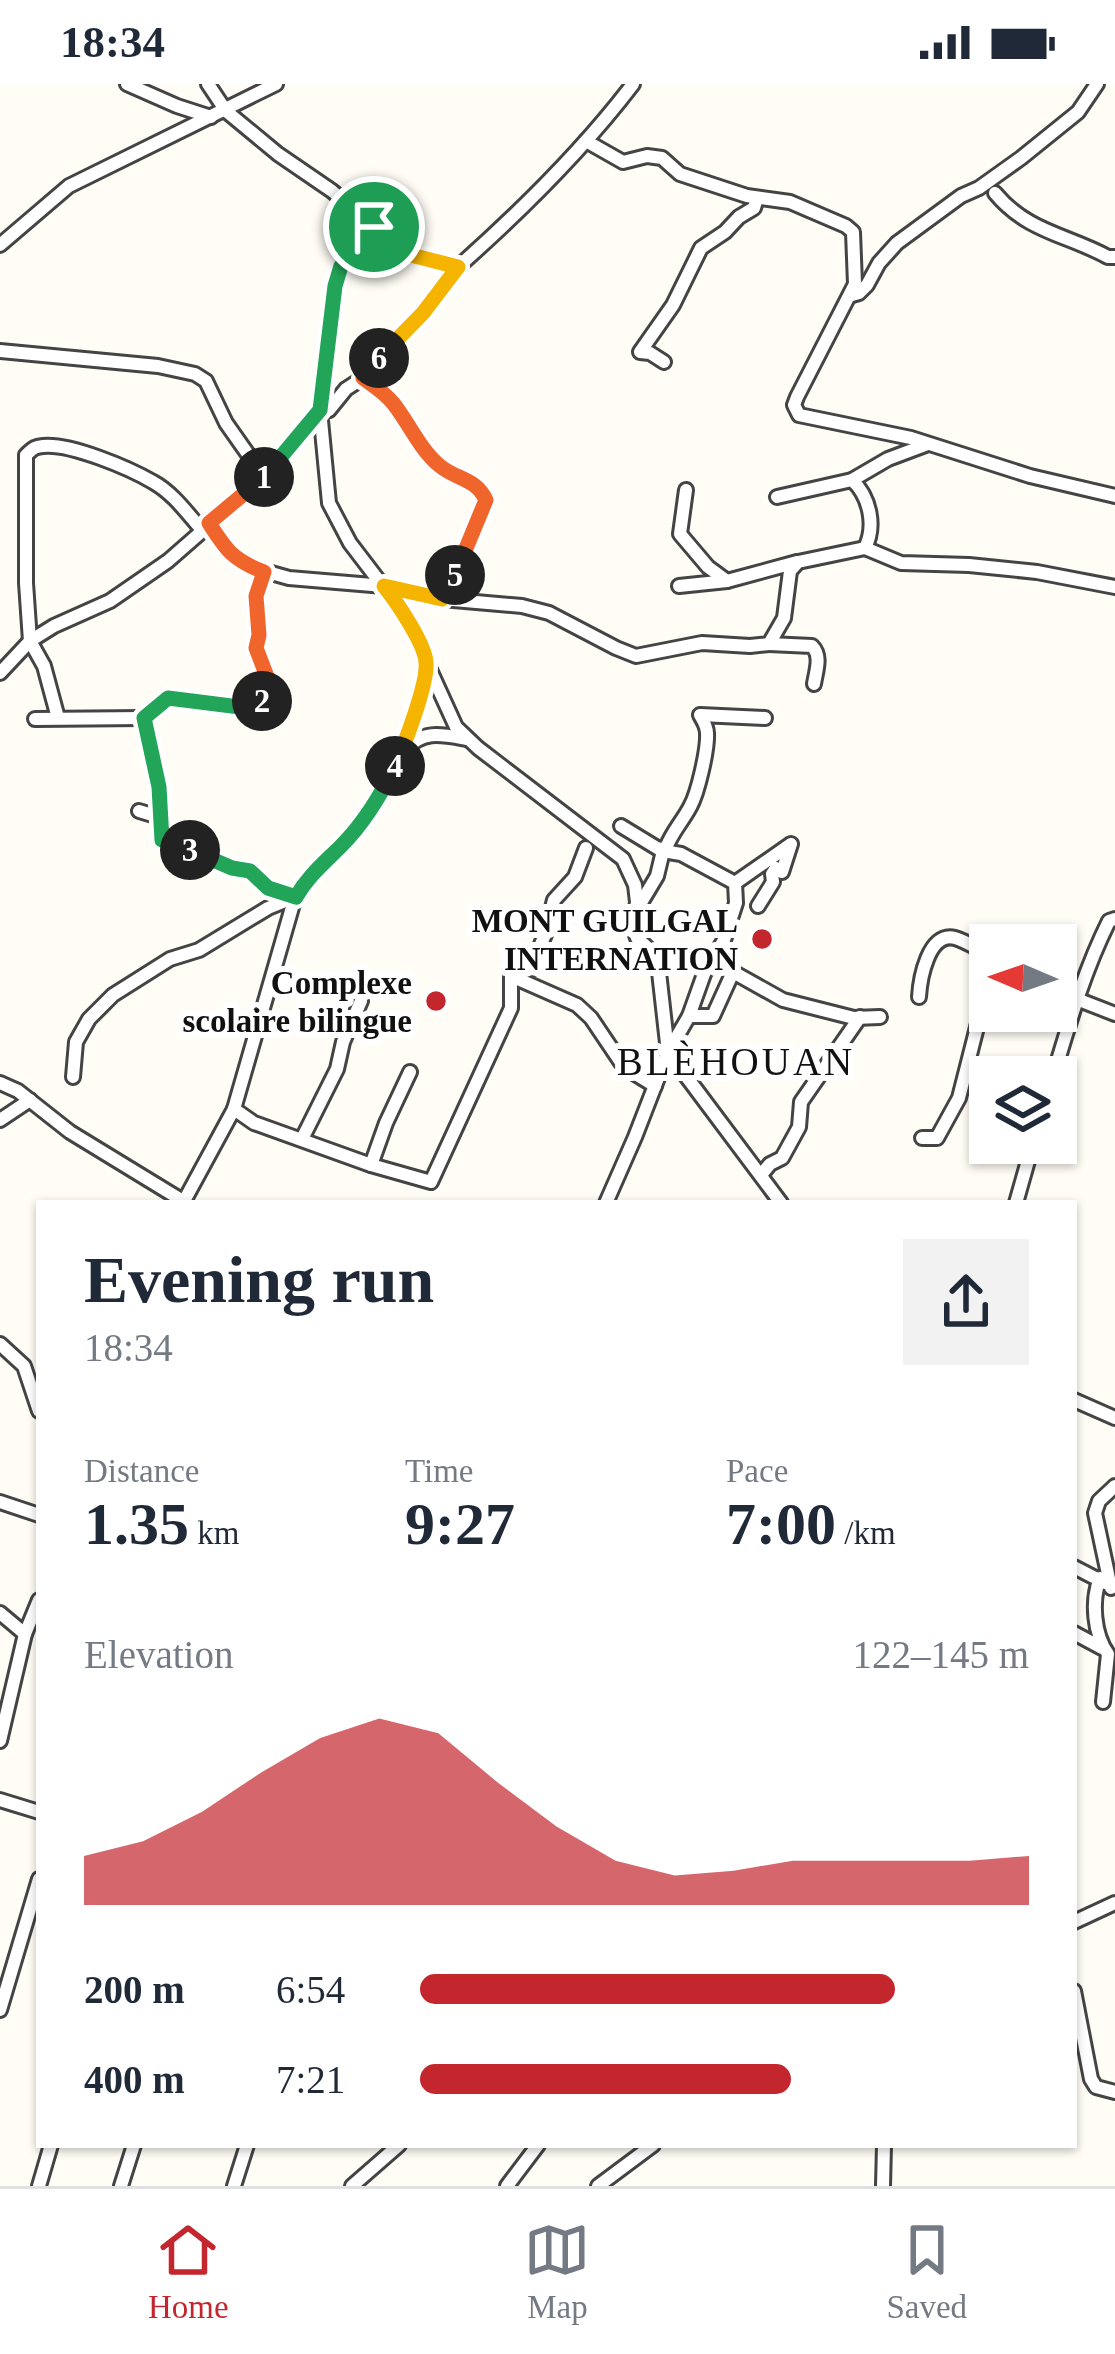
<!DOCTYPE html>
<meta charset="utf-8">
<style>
:root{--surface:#fff;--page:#f2f2f3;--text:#1f2937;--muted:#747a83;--line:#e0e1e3;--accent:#c4262e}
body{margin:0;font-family:Georgia,serif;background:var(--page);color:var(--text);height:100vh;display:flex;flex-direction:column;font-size:45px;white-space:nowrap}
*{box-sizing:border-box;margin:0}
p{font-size:39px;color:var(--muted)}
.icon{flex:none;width:66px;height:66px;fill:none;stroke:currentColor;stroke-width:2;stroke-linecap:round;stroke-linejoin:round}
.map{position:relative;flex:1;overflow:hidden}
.sheet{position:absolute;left:36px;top:1116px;width:1041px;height:948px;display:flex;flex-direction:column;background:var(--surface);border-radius:0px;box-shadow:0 3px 9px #0004}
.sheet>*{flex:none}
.needle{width:78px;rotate:272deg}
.controls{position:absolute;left:969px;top:840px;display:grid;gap:24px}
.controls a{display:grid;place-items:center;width:108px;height:108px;border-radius:0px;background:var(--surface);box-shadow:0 3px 9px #0004;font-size:60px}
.pin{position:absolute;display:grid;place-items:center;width:102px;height:102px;color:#fff;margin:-51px;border:6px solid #fff;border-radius:50%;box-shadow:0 3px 12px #0007}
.km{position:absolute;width:60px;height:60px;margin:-30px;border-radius:50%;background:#222;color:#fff;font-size:33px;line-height:60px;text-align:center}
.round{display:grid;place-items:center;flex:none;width:126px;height:126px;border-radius:0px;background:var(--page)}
.headline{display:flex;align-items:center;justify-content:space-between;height:204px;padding:0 48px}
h1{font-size:66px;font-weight:700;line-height:90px}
.stats{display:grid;grid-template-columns:repeat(3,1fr);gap:18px;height:204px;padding:12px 48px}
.stats div{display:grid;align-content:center}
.stats b{font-size:60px;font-weight:700}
.stats small{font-size:33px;font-weight:400}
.stats p{font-size:33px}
.chart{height:336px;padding:24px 48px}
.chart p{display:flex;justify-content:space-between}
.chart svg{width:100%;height:216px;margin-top:12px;fill:var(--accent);opacity:.7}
ul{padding:0 48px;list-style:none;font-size:39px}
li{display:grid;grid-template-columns:192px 144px 1fr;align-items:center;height:90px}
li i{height:30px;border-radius:15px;background:var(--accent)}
.status{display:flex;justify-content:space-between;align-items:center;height:84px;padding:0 60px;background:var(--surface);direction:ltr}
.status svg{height:33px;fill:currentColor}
.menu{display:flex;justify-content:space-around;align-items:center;height:168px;border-top:3px solid var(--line);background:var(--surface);font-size:33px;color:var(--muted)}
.menu a{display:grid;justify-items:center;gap:6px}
.menu .active{color:var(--accent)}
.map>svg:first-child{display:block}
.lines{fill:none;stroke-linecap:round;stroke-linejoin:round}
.minor-casing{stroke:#444;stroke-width:18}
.minor{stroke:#fff;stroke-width:12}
.split-1-casing{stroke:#fff;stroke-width:24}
.split-2-casing{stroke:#fff;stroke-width:24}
.split-3-casing{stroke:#fff;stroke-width:24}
.split-4-casing{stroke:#fff;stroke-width:24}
.split-5-casing{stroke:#fff;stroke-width:24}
.split-6-casing{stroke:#fff;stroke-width:24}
.split-7-casing{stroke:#fff;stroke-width:24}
.split-1{stroke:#22a559;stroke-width:15}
.split-2{stroke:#f0652b;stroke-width:15}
.split-3{stroke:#22a559;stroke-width:15}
.split-4{stroke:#22a559;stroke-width:15}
.split-5{stroke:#f5b400;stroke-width:15}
.split-6{stroke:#f0652b;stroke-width:15}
.split-7{stroke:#f5b400;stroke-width:15}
.poi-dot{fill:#c4262e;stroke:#fff;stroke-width:4.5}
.labels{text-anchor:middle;stroke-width:12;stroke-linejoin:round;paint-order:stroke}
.poi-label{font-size:33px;font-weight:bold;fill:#111;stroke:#fff;text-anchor:end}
.quarter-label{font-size:39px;letter-spacing:3px;fill:#111;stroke:#fff}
</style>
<div class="status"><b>18:34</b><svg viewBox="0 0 49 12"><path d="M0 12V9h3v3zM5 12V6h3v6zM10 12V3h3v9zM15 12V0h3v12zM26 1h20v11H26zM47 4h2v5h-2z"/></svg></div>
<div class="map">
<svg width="1115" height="2102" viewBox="0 0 1115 2102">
<rect width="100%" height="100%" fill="#fffdf5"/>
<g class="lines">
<g class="minor-casing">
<g id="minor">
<polyline points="127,0 177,22 211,33"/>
<path d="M208,0L226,27L278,70L332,107L407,170L458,183C521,127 582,67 633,0"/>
<polyline points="586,57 623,78 647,72 662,74 680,90 747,112 790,118 846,142 853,148 855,200 797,313 794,321 799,331 911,354 1030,392 1115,412"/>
<path d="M995,109C1027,148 1068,151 1108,173H1115"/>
<polyline points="374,143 341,182 335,202 320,326 329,419 350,459 405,531 456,643 478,664 623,775 635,801 637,818 633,843 637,854 652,868 659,888 668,968 781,1119"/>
<polyline points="0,161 69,102 276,0"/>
<polyline points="852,211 859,209 867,201 879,179 897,159 961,112 979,104 1021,74 1078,28 1097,0"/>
<polyline points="0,267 158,282 195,290 206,297 226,339 264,393"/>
<polyline points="664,278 650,269 640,268 673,221 701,164 725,148 739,133 754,124 757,114"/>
<polyline points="363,294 367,284 423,229 458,183"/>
<polyline points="686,406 680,450 708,483 727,497"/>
<polyline points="777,413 852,396 888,375 928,360"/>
<path d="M209,439L226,466L240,479L264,487L289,494L384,502L442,515L522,522L549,529L616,564L636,572L702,559L750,562L769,560L784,534L790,487L798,478L865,464C876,442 870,413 852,396"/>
<polyline points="865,464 901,479 969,481 1037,488 1115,503"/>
<polyline points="679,502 727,497 797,478"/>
<path d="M769,560L812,562C822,572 816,587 814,600"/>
<polyline points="0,589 30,557 54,542 110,517 168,477 264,393 302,351 320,326 329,326 346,305 363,294 391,317 441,383 464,393 480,404 486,416 463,475 442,515"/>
<path d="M58,634L44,582L30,557L26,499V371C33,365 33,363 43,362C70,359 129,384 153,398C173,409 187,429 202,446"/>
<polyline points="35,635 144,634"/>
<path d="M406,666C422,645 444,651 467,655"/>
<polyline points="159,733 159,703 144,634 168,614 256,625 271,603 256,564 259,551 256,512 264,487"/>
<polyline points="621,742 662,767"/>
<path d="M659,765L666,764C672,748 682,738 690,723C698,709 708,665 707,649C707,643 703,636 700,631L765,634"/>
<polyline points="735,799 791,760 782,788 776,784 772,790 773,798 758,822"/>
<polyline points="511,892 577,921 591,934 624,983 655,1002"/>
<polyline points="1056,907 1115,930"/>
<path d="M919,913C920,896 928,847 955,854C966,857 979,866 990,871"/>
<polyline points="689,932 713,932 733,888 783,916 854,934 880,933"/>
<polyline points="73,993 76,958 89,935 113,911 170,875 199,866 268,824 295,813 269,804 250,787 231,784 203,770 162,756 159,733 139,727"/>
<path d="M1053,993C1069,940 1084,887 1109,837L1115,835"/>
<polyline points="0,999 18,1007 70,1048 183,1117"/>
<polyline points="234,1025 254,1039 371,1081 386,1039 410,988"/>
<polyline points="0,1036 30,1016"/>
<polyline points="922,1054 937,1054 959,1014 990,892"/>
<polyline points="302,1055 337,985 343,958 361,917"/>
<polyline points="371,1081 431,1098 511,924 511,892 531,885 546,848 554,816 575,793 586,764"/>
<polyline points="761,1091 770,1080 782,1074 799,1043 801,1018 860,933"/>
<path d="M183,1119L234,1025L295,813C312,785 338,767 358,742C398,694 413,636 427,577"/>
<polyline points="606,1119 635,1053 668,968 689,932 704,890 724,856 736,819 735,799 681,770 663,767 657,792 636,827"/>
<polyline points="1016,1119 1033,1059"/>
<polyline points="0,1260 24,1282 39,1327"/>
<polyline points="1074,1316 1115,1334"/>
<polyline points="0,1418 39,1431"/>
<polyline points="1074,1483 1105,1499"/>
<path d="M1100,1494C1091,1517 1094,1551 1108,1570L1103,1618"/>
<polyline points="1111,1504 1095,1429 1099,1417 1115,1402"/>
<polyline points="0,1529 25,1550"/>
<polyline points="1074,1549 1102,1564"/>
<polyline points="0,1657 25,1550 39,1516"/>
<polyline points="0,1716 39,1728"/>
<polyline points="1074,1838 1115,1819"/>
<polyline points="1074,1907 1091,1995 1096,2003 1115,2008"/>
<polyline points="0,1926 39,1795"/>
<polyline points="39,2102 51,2061"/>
<polyline points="121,2102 134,2061"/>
<polyline points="234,2102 247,2061"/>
<polyline points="352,2102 399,2061"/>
<polyline points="507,2102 538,2061"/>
<polyline points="598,2102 653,2061"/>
<polyline points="883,2102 884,2061"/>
</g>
</g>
<use href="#minor" class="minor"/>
</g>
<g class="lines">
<g class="split-1-casing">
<polyline id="split-1" points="264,393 320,326 335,202 341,182 374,143"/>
</g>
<g class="split-2-casing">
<path id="split-2" d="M262,617L271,603L256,564L259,551L256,512L264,488C233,476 226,466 209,439L264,393"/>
</g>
<g class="split-3-casing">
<polyline id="split-3" points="190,766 162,756 159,703 144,634 168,614 256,625 262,617"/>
</g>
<g class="split-4-casing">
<path id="split-4" d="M190,766L232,784L250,787L268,804L296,813C308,792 324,779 341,762C364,739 381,711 395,682"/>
</g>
<g class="split-5-casing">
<path id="split-5" d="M395,682C404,662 428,599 426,579C426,561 396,517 384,502L442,515L455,491"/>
</g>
<g class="split-6-casing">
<path id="split-6" d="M379,274L368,284L363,294C374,302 385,309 393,319C409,339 420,366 440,382C457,396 476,394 486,416L455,491"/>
</g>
<g class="split-7-casing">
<polyline id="split-7" points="374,143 407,170 458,183 423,229 379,274"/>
</g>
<use href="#split-1" class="split-1"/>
<use href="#split-2" class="split-2"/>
<use href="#split-3" class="split-3"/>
<use href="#split-4" class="split-4"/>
<use href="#split-5" class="split-5"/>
<use href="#split-6" class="split-6"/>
<use href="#split-7" class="split-7"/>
</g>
<g class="poi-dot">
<circle cx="762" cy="855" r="12"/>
<circle cx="436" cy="917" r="12"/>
</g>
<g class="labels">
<g class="poi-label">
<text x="738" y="848">MONT GUILGAL<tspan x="738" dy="38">INTERNATION</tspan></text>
<text x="412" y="910">Complexe<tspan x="412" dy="38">scolaire bilingue</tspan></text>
</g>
<g class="quarter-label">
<text x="736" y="991">BLÈHOUAN</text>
</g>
</g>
</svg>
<div class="controls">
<a><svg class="needle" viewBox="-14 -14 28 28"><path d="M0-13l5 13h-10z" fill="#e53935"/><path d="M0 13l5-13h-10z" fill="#747a83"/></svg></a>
<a><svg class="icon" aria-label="layers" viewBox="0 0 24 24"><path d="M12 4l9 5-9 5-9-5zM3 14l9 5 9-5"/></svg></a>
</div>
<div class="pin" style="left:374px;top:143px;background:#1e9e55"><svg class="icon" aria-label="arrive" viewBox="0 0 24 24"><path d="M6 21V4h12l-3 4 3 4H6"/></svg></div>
<b class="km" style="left:264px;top:393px">1</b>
<b class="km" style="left:262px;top:617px">2</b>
<b class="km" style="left:190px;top:766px">3</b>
<b class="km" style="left:395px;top:682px">4</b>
<b class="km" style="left:455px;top:491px">5</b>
<b class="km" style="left:379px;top:274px">6</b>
<section class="sheet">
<div class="headline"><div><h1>Evening run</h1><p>18:34</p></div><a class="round"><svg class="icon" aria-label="share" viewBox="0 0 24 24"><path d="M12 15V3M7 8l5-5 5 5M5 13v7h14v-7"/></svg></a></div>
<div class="stats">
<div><p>Distance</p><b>1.35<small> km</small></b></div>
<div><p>Time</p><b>9:27</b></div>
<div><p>Pace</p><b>7:00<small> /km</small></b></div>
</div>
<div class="chart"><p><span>Elevation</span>122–145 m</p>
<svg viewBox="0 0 160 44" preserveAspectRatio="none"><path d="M0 44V34L10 31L20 25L30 17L40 10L50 6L60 9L70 19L80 28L90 35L100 38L110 37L120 35L130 35L140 35L150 35L160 34V44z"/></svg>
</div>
<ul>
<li><b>200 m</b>6:54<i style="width:78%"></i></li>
<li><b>400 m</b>7:21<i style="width:61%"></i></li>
</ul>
</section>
</div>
<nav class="menu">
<a class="active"><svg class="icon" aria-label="home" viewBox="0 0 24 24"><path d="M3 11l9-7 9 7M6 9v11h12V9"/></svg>Home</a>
<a><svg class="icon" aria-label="map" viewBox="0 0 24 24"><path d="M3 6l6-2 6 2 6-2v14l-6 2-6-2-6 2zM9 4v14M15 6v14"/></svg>Map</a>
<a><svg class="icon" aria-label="saved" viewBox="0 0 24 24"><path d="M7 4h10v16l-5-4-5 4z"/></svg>Saved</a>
</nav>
